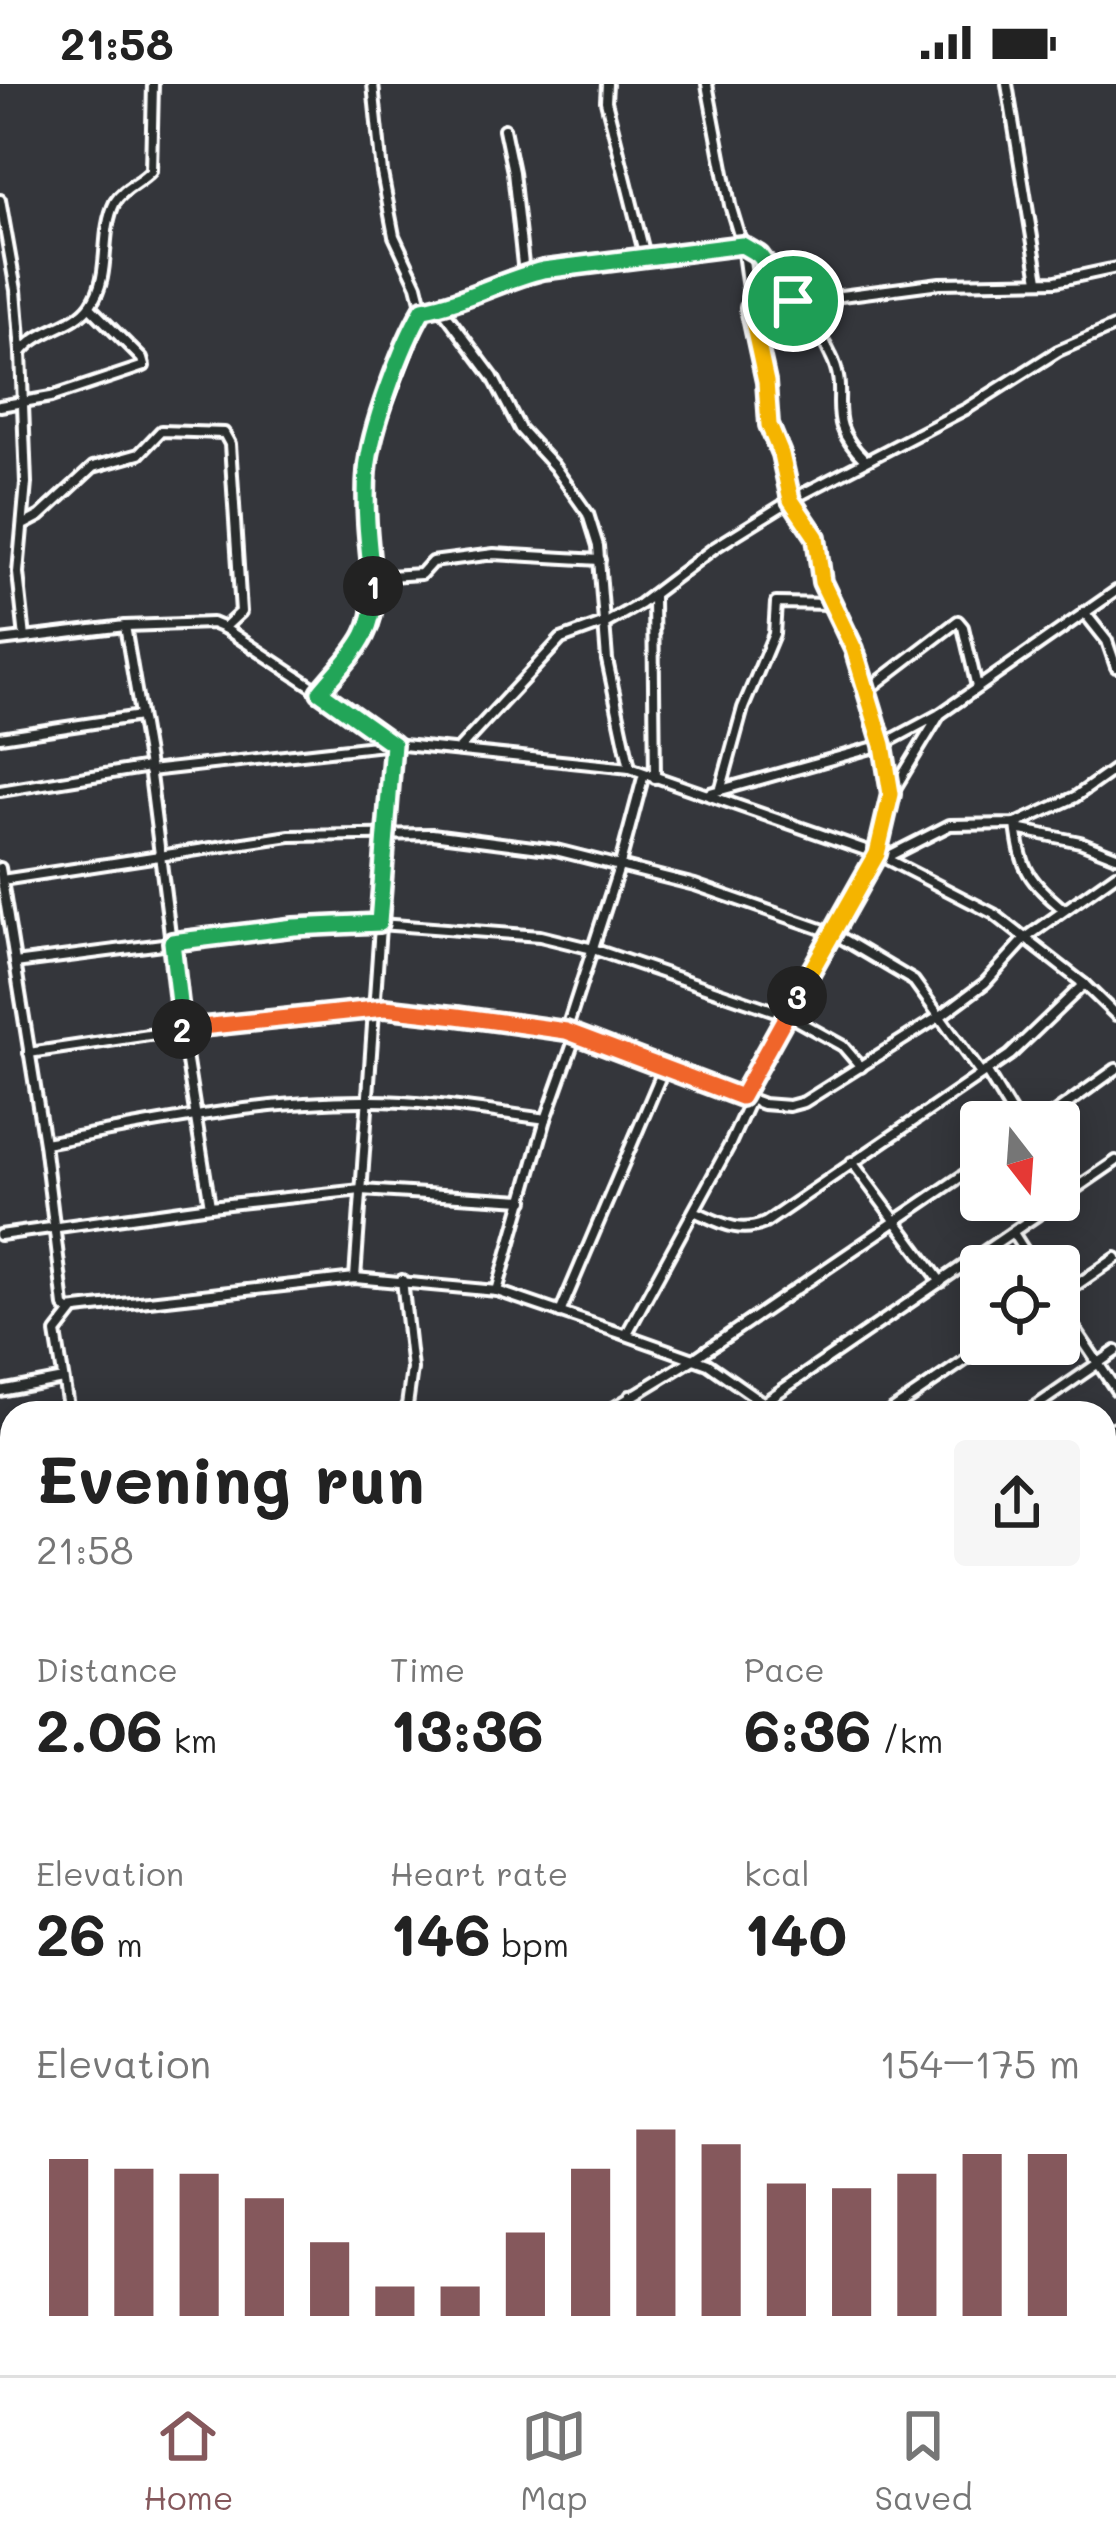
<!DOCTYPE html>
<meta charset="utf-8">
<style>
:root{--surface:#fff;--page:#f6f6f6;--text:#222;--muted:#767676;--line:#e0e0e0;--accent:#85585c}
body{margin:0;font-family:Mali,sans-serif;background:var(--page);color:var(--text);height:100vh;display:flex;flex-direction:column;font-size:45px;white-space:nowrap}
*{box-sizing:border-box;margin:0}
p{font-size:39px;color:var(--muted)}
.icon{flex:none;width:66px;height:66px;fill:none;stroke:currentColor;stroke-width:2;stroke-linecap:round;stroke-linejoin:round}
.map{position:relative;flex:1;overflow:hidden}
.drawer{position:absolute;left:0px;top:1317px;width:1116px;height:975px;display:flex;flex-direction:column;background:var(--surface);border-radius:36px 36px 0 0;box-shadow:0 6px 30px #0003}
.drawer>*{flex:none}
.needle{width:78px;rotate:163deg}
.tools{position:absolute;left:960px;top:1017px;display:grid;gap:24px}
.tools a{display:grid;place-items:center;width:120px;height:120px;border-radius:12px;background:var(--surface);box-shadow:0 6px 30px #0003;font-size:60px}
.pin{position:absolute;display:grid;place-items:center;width:102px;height:102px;color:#fff;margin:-51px;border:6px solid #fff;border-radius:50%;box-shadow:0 3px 12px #0007}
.km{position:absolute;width:60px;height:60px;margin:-30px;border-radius:50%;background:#222;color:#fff;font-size:33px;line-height:60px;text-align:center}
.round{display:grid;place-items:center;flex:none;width:126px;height:126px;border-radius:12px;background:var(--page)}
.headline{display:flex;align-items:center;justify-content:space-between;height:204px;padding:0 36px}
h1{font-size:66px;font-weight:700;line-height:90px}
.metrics{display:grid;grid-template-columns:repeat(3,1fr);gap:18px;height:204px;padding:12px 36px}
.metrics div{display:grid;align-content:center}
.metrics b{font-size:60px;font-weight:700}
.metrics small{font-size:33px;font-weight:400}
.metrics p{font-size:33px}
.chart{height:336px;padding:24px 36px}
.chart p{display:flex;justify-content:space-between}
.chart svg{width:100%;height:216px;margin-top:12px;stroke:var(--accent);stroke-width:6}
.status{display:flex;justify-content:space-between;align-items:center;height:84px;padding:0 60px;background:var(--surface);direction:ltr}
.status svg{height:33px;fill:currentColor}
.tab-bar{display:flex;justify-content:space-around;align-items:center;height:168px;border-top:3px solid var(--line);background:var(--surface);font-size:33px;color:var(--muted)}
.tab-bar a{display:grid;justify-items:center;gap:6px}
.tab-bar .active{color:var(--accent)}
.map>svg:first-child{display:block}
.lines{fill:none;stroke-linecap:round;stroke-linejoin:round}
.minor-casing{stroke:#fff;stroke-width:16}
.tertiary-casing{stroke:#fff;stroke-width:18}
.minor{stroke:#2a2d2e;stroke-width:8}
.tertiary{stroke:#2a2d2e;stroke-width:9}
.split-1-casing{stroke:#fff;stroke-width:24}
.split-2-casing{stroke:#fff;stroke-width:24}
.split-3-casing{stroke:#fff;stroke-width:24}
.split-4-casing{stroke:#fff;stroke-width:24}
.split-1{stroke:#22a559;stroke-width:15}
.split-2{stroke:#22a559;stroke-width:15}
.split-3{stroke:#f0652b;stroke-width:15}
.split-4{stroke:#f5b400;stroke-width:15}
</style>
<div class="status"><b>21:58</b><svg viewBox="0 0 49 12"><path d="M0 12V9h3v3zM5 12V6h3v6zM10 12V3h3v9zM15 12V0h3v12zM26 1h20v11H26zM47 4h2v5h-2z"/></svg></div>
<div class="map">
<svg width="1116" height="2291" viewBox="0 0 1116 2291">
<rect width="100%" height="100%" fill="#34363b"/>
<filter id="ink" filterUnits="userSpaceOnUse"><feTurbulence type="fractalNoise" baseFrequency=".00833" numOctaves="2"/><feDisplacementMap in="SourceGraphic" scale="24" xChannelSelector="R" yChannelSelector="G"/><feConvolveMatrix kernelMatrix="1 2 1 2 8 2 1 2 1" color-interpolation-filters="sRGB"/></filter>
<g filter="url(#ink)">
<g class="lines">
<g class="minor-casing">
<g id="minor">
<polyline points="607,0 606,17 645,172"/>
<polyline points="1007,0 1039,196"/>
<polyline points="504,45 513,88 524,190"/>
<polyline points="0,116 16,206 21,268"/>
<path d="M743,162L759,171C783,203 814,235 831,272C852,313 820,333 865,376"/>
<polyline points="440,222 493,293 520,345 554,382 588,430 598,462 607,576 630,684"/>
<polyline points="750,224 940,199 1056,197 1116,184"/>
<path d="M423,225C464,218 502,196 543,186L742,161L730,121L707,0"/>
<polyline points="0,322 51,313 144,282 142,275 90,223"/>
<polyline points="25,440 40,432 93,383 139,370 161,347 224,349 230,360 241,528 224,544"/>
<polyline points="372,493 421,490 432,478 494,470 600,476"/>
<polyline points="653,512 655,694"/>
<polyline points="1084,528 1107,557 1116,583"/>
<polyline points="125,542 149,683 182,946 210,1122"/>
<path d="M25,554L18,489L26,399L21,269C37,245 74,244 91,220C112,191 99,150 115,118C123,104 141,99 151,87L153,0"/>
<polyline points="0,557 125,542 212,539 224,544 378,646 393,660 630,684 877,770 994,830 1084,900 1116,931"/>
<polyline points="320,608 367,550 374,534 367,387 376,347 423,225 417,201 394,152 382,89 373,0"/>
<polyline points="865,608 958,537 963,543 977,603"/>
<polyline points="0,653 140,632"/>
<polyline points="459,665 561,555 608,538 640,520 714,464 791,416 968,324 1058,267 1116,242"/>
<polyline points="149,687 393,660 355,1194"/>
<polyline points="721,704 743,624 774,550 776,519 832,520"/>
<polyline points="0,707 149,683"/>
<polyline points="710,709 882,661 940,630 1116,507"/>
<polyline points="892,709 940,630"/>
<path d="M1016,740C1021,787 1029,796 1064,826"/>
<polyline points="1017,745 1080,758 1116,772"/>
<polyline points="887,773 950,741 1016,740 1075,713 1116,684"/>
<polyline points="0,784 44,1059 64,1222 68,1226 355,1194 497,1207 626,1251 729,1062 750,1016"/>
<polyline points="2,796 290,752 432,750 556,766 695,801 833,849 914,897 981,990"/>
<polyline points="15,879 294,843 379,840 540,852 593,865 787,931 843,962 861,983"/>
<polyline points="566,947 620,780 644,690"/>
<polyline points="29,969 182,946 385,924 566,947 763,1020 789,1022 804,1018 942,931 985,899 1027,853 1116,790"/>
<polyline points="986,987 1017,1038"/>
<polyline points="741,1013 877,770 891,710 882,661 854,565 822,498 816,453 791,416 781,370 769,342 766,298 755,257 742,161"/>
<polyline points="1042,1038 1116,985"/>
<path d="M44,1059C150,1040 255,1017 363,1017C424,1016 486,1027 546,1035"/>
<polyline points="852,1078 941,1198"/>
<path d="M694,1127C719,1138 739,1151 765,1139L1010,971L1084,900"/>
<polyline points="1013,1149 1034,1182"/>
<polyline points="0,1151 210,1122 361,1106 524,1116"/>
<polyline points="402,1196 412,1285 406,1329"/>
<polyline points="497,1207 546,1035 576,951"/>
<polyline points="1059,1213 1116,1174"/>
<polyline points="1059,1221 1116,1306"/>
<polyline points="560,1229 665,982"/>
<polyline points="626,1251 708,1280 778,1329"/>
<polyline points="0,1307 63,1295"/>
<polyline points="630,1312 641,1329"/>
<polyline points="763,1319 1116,1077"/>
<polyline points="69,1329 56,1249 73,1227"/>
<polyline points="605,1329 695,1274 981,1079"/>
<polyline points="888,1329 989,1260"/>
<polyline points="1026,1329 1116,1267"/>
<polyline points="1104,1346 1116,1343"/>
<polyline points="0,1382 12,1381"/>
<polyline points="1104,1435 1116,1438"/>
<polyline points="1116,1449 1110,1487 1116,1520"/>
<path d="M1104,1742C1116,1767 1114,1809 1104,1836"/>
<polyline points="2,1865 12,1903"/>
<polyline points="1104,2025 1116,2015"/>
<polyline points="1104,2048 1116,2044"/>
<polyline points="1104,2241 1116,2258"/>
<polyline points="267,2280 290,2291"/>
<polyline points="408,2280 408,2291"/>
<polyline points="447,2280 457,2289"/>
<polyline points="783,2280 791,2291"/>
<polyline points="455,2291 466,2280"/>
<polyline points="692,2291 704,2280"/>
<polyline points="936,2291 936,2280"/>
</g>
</g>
<g class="tertiary-casing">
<g id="tertiary">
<polyline points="1104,1759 1116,1754"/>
<polyline points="0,2261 12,2259"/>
</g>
</g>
<use href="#minor" class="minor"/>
<use href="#tertiary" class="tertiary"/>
</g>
</g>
<g class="lines" filter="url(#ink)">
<g class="split-1-casing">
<path id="split-1" d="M373,502C369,464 364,425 367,387C370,346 402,261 423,225C464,218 501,196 543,186L742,161L759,171L793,217"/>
</g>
<g class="split-2-casing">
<path id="split-2" d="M182,945L172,858L294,843L379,839L393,660L320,608C349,572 378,551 373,502"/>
</g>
<g class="split-3-casing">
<polyline id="split-3" points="182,945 385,924 457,932 566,947 741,1013 797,912"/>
</g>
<g class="split-4-casing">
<polyline id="split-4" points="793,217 750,224 766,298 769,341 781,370 791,416 816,453 822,498 854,565 883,661 891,710 877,770 797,912"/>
</g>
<use href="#split-1" class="split-1"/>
<use href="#split-2" class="split-2"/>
<use href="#split-3" class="split-3"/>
<use href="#split-4" class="split-4"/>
</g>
</svg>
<div class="tools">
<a><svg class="needle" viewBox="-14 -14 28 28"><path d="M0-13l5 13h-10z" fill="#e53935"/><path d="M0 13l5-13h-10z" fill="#767676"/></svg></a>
<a><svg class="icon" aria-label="locate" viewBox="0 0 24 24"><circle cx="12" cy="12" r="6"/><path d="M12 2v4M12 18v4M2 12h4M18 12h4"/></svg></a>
</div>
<div class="pin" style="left:793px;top:217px;background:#1e9e55"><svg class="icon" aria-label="arrive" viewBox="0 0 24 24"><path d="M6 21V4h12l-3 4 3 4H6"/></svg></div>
<b class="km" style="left:373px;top:502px">1</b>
<b class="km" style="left:182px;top:945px">2</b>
<b class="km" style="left:797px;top:912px">3</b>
<section class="drawer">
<div class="headline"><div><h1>Evening run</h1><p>21:58</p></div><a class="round"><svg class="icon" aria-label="share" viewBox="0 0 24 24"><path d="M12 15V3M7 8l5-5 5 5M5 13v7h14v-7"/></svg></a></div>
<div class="metrics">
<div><p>Distance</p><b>2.06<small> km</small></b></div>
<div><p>Time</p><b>13:36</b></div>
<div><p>Pace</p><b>6:36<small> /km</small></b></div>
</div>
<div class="metrics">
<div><p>Elevation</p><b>26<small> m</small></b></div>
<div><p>Heart rate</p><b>146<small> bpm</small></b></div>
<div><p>kcal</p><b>140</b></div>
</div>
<div class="chart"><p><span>Elevation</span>154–175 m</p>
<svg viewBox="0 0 160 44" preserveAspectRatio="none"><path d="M5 44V12M15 44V14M25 44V15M35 44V20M45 44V29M55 44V38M65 44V38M75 44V27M85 44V14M95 44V6M105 44V9M115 44V17M125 44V18M135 44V15M145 44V11M155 44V11"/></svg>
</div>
</section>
</div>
<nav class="tab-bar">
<a class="active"><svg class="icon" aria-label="home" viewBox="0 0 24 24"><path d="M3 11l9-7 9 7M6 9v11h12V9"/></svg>Home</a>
<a><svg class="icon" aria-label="map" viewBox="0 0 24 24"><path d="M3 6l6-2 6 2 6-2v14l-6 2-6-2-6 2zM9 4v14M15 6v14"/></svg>Map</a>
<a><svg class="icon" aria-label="saved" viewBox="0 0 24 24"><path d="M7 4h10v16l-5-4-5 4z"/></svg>Saved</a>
</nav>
